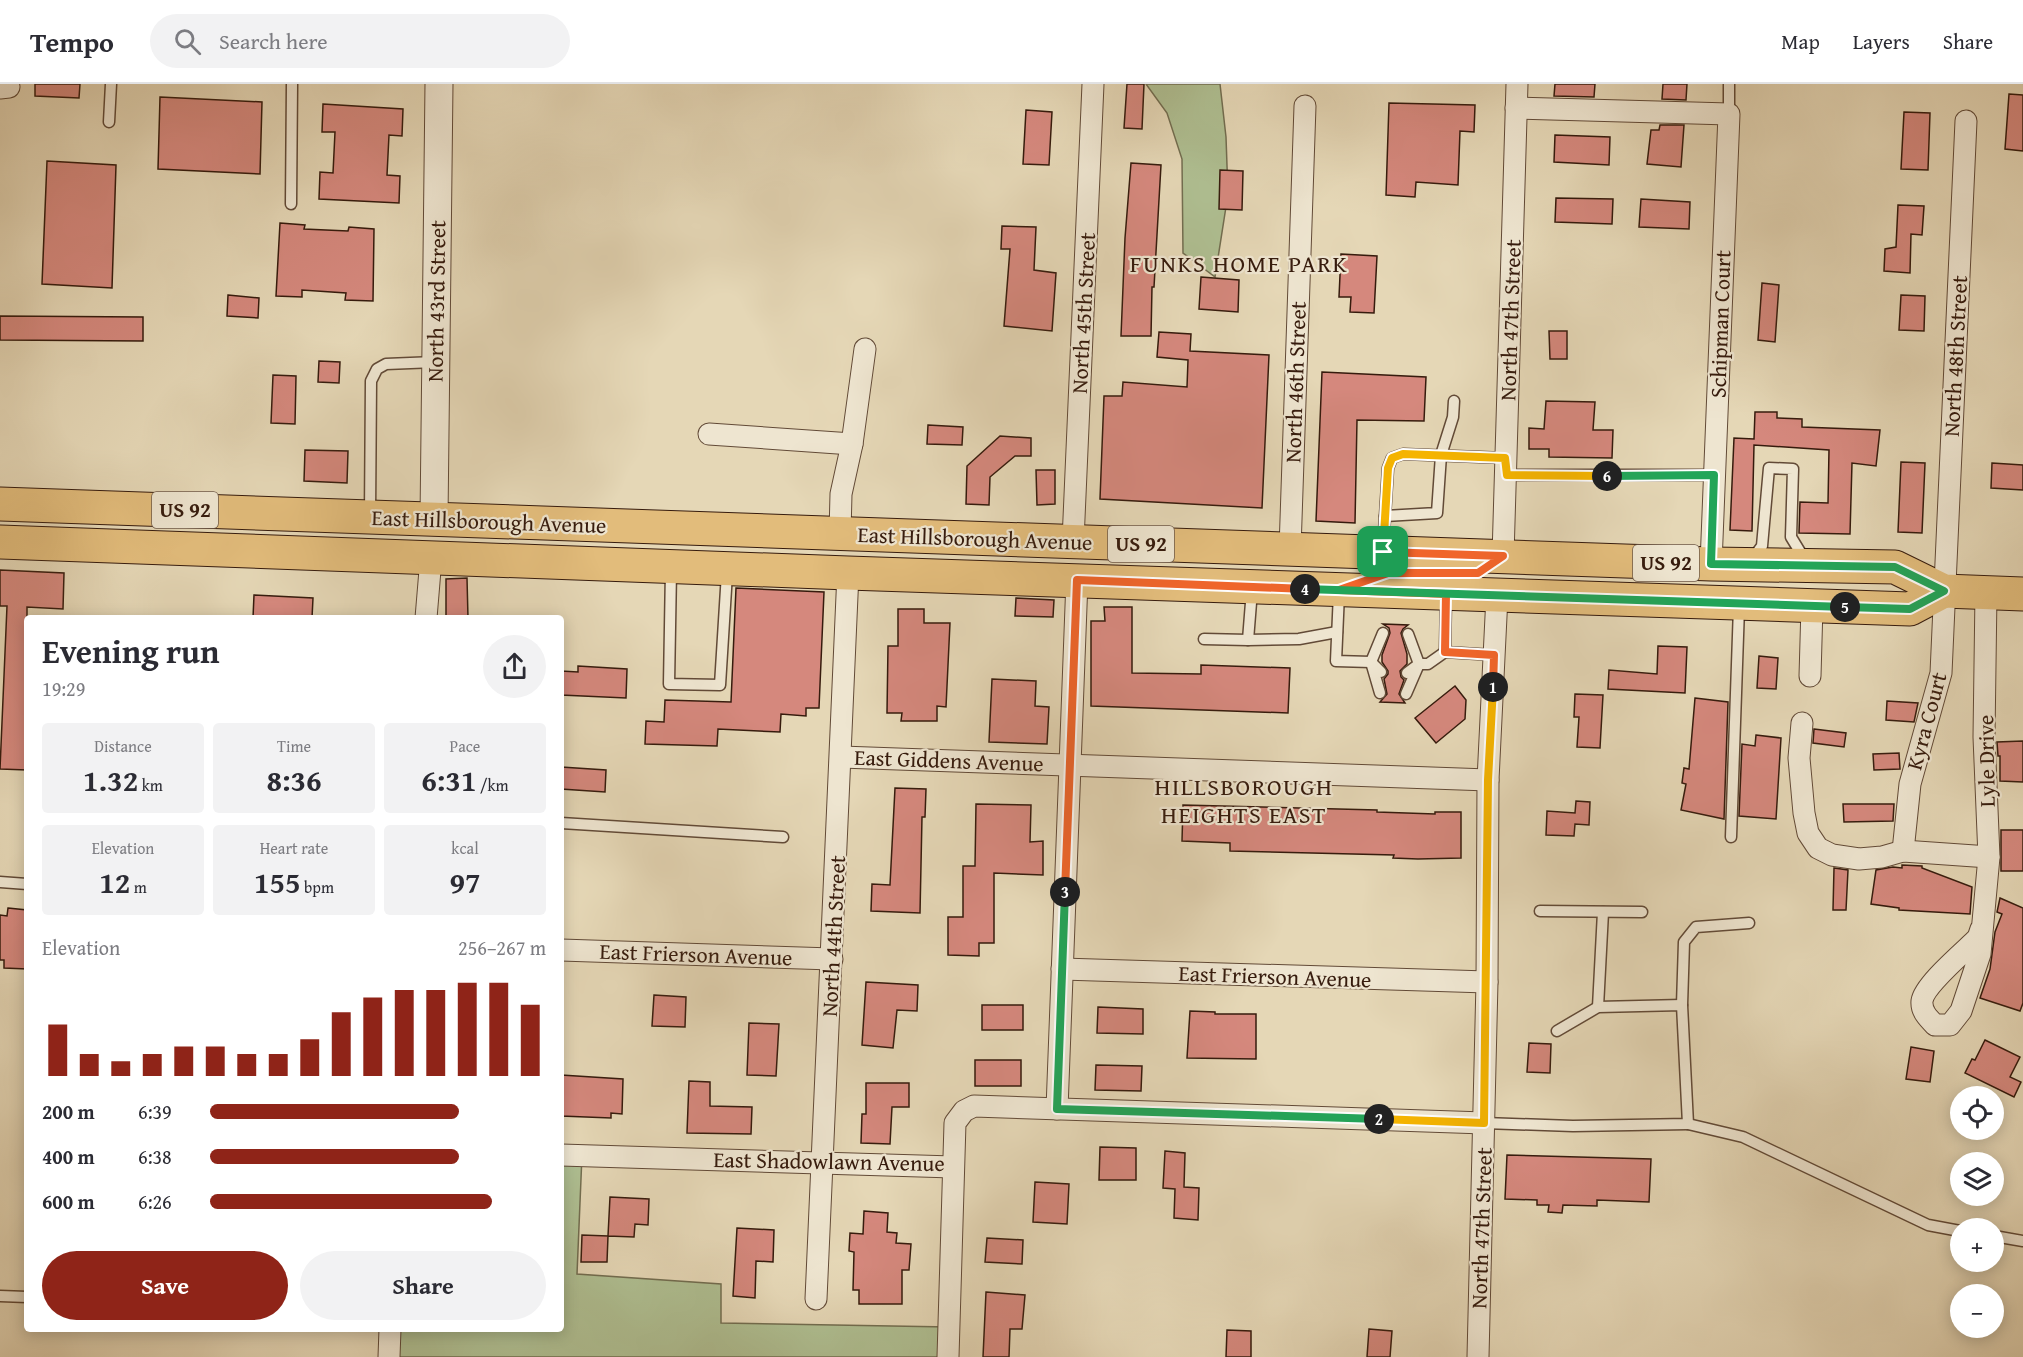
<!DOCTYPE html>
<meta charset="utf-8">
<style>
:root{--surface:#fff;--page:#f2f2f3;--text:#2b2b33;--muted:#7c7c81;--line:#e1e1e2;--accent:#8f2418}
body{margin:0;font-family:"Gentium Book Plus",serif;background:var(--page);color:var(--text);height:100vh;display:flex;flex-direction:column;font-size:22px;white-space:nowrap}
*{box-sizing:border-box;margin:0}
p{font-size:20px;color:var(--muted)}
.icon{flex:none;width:33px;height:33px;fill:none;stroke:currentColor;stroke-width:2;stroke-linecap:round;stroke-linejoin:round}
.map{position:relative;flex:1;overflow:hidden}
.drawer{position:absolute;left:24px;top:531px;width:540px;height:717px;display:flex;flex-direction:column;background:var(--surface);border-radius:6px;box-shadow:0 3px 15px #0003}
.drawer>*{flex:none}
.tools{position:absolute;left:1950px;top:1002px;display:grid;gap:12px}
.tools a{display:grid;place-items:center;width:54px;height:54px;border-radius:50%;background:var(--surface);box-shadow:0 3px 15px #0003;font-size:30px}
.pin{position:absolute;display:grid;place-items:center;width:51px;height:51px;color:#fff;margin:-26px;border-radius:12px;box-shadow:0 3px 9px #0006}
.km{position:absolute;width:30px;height:30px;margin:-15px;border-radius:50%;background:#222;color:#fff;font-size:16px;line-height:30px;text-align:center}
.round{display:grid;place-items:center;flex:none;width:63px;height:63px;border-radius:32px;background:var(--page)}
.headline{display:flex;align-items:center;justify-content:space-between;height:102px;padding:0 18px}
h1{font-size:33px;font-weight:700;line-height:45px}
.stats{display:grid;grid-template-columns:repeat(3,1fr);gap:9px;height:102px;padding:6px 18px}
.stats div{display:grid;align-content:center;border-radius:6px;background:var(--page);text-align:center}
.stats b{font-size:30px;font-weight:700}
.stats small{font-size:16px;font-weight:400}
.stats p{font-size:16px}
.chart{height:168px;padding:12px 18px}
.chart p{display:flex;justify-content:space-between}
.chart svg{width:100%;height:108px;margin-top:6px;stroke:var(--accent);stroke-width:6}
.button{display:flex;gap:12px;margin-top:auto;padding:12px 18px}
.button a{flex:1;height:69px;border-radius:36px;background:var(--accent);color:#fff;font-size:24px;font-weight:700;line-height:69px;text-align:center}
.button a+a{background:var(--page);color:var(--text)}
ul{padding:0 18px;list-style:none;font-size:20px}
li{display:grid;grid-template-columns:96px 72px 1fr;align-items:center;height:45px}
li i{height:15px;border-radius:8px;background:var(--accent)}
header{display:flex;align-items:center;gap:36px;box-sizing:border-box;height:84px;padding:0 30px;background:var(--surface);border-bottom:2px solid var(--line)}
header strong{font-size:28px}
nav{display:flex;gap:33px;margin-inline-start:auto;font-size:21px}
.search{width:420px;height:54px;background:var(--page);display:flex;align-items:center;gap:15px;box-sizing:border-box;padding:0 21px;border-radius:33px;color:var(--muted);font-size:22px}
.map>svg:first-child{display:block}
.green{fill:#afbf92;stroke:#726d50;stroke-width:1.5}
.building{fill:#d5887d;stroke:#361b0d;stroke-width:1.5}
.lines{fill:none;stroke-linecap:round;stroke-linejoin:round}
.service-casing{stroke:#624a37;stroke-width:13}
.minor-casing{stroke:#624a37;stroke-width:23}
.tertiary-casing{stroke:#624a37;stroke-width:29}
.primary-casing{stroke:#361b0d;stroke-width:35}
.service{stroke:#eee5d0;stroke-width:10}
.minor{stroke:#eee5d0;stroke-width:21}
.tertiary{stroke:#eee5d0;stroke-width:27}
.primary{stroke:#e2bc7b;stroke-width:33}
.split-1-casing{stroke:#fff;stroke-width:12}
.split-2-casing{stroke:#fff;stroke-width:12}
.split-3-casing{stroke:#fff;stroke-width:12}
.split-4-casing{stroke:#fff;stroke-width:12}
.split-5-casing{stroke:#fff;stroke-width:12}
.split-6-casing{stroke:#fff;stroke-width:12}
.split-7-casing{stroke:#fff;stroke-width:12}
.split-1{stroke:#f0652b;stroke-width:8}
.split-2{stroke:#f5b400;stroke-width:8}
.split-3{stroke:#22a559;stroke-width:8}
.split-4{stroke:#f0652b;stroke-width:8}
.split-5{stroke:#22a559;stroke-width:8}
.split-6{stroke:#22a559;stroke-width:8}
.split-7{stroke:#f5b400;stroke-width:8}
.labels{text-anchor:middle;stroke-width:4.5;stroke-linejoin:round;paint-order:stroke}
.shield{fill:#eee5d0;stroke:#6d5848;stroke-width:1.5}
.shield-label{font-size:21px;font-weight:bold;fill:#361b0d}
.street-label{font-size:22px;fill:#361b0d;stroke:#eee5d0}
.neighbourhood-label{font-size:24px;letter-spacing:1.5px;fill:#361b0d;stroke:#eee5d0}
</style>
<header>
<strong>Tempo</strong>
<div class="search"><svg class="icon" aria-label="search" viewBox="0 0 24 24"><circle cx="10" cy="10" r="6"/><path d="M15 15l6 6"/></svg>Search here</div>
<nav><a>Map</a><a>Layers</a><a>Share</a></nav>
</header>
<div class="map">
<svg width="2023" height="1273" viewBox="0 0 2023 1273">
<rect width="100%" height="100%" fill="#e5d7b6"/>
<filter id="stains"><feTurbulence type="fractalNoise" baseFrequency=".00333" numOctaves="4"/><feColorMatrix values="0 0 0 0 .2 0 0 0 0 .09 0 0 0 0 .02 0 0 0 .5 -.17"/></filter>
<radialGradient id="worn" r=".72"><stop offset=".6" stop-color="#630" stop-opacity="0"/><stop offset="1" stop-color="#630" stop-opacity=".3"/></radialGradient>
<g class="green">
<polygon points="1146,0 1220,0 1226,53 1228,110 1215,193 1183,169 1182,75 1167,29"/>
<polygon points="561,1071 582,1071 577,1190 721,1200 721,1239 949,1243 948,1273 389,1273 390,1245 561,1245"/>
</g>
<g class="building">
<polygon points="35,0 80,0 79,14 35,12"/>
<polygon points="1127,0 1144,0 1142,45 1124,44"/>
<polygon points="1555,0 1595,0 1594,13 1554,12"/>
<polygon points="1663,0 1687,0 1686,16 1662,15"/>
<polygon points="2009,10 2023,11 2023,67 2005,65"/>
<polygon points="160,13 262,18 260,90 158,85"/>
<polygon points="1389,19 1475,21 1474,48 1460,47 1458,101 1416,98 1415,113 1386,111"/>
<polygon points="323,20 403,25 402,52 389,51 387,91 400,92 399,119 319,115 320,88 333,89 335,48 322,48"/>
<polygon points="1026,26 1052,28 1049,81 1023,80"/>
<polygon points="1904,28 1930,29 1928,86 1901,85"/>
<polygon points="1660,41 1684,41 1681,83 1647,80 1651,46 1659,46"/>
<polygon points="1555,51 1610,53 1609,81 1554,78"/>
<polygon points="47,77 116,81 112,204 42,200"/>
<polygon points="1131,79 1161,81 1154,203 1152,203 1151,252 1121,252 1125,154"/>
<polygon points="1220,86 1243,87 1242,126 1219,125"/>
<polygon points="1556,114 1613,115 1612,140 1555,138"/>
<polygon points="1641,115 1690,118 1689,145 1639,143"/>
<polygon points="1898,121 1924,122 1922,151 1911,150 1910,189 1884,187 1885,165 1896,163"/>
<polygon points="280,139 305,141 304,145 348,147 349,143 374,145 373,217 345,216 346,209 302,206 302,213 276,212"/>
<polygon points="1002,142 1036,143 1034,186 1056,189 1052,247 1004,242 1010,165 1001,165"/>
<polygon points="1341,170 1377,172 1374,229 1350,228 1351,213 1339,213"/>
<polygon points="1201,193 1239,196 1238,228 1199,225"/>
<polygon points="1762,199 1779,201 1775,258 1758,256"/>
<polygon points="228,211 259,214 258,234 227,232"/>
<polygon points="1901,211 1925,212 1924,247 1899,246"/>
<polygon points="0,232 143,233 143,257 0,256"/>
<polygon points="1549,247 1567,247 1567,275 1550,275"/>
<polygon points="1159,248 1191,250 1190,267 1269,271 1262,424 1100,415 1104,312 1122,312 1123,298 1187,303 1188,276 1157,273"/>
<polygon points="319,277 340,278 339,299 318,298"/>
<polygon points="1322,288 1426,293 1424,337 1357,336 1355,439 1316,437"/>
<polygon points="273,291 296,292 295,340 271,339"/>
<polygon points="1546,317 1595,318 1593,346 1613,346 1612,374 1549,373 1549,365 1529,365 1529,344 1544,345"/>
<polygon points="1755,328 1777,328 1777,334 1802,335 1802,343 1880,346 1876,382 1852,379 1850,450 1799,449 1800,418 1828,419 1829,366 1754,361 1752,447 1730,446 1734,354 1754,355"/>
<polygon points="928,341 963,343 962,361 927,360"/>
<polygon points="1000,352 1031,354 1031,372 1015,372 990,393 989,421 966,420 967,382"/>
<polygon points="305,366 348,367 347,399 304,397"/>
<polygon points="1901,378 1925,379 1922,449 1898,448"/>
<polygon points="1992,379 2023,381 2023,406 1991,404"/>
<polygon points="1036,386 1055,386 1055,420 1037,421"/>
<polygon points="0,486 64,489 63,525 27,523 27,686 0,685 7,522 0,522"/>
<polygon points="467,494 468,534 446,534 446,495"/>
<polygon points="736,504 824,508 819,624 806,624 806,632 781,630 780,648 718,645 717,662 645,660 646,637 664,638 665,616 731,618"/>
<polygon points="254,511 313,514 312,534 253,534"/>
<polygon points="1016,514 1054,516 1053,533 1015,532"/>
<polygon points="1104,523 1132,523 1132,589 1201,590 1201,581 1290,584 1288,629 1091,622 1091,537 1105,537"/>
<polygon points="898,525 924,525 924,539 950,539 946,623 937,622 937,637 901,637 902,629 887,629 888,562 898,562"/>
<polygon points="1383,540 1408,541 1403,545 1401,549 1407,570 1407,580 1400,587 1401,593 1404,596 1399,610 1405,619 1380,618 1387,610 1384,595 1388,590 1388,587 1382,578 1382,571 1390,549 1389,544"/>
<polygon points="1658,562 1687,563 1685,609 1608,605 1609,586 1657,590"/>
<polygon points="1759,572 1778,574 1776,605 1757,604"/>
<polygon points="578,582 627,585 626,614 561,611 561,587 578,588"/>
<polygon points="992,595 1036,597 1035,622 1049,623 1047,660 989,658"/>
<polygon points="1455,602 1466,616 1465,635 1436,659 1415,634"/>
<polygon points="1575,610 1603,611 1600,664 1577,663 1579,633 1574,633"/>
<polygon points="1695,614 1728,618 1724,735 1681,726 1686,700 1682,699 1684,684 1689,685"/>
<polygon points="1887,617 1918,619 1914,638 1886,636"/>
<polygon points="1814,645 1846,649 1844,663 1813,659"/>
<polygon points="1756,651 1781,654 1776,735 1739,732 1742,660 1755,662"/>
<polygon points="2023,657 2023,698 2000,697 2000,672 1998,672 1997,658"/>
<polygon points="1899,669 1900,685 1874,686 1873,670"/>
<polygon points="561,683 606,686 605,708 561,705"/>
<polygon points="895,704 926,705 925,733 922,733 920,829 871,827 872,800 890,801"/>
<polygon points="1576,717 1590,718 1589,741 1575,740 1574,752 1546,751 1547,727 1575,729"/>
<polygon points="976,720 1031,721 1030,758 1043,757 1043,791 994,789 994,859 979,859 979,872 948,871 948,833 963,833 963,782 975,782"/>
<polygon points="1843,720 1894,720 1893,737 1844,738"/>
<polygon points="1183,721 1377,726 1377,728 1435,730 1435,728 1461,728 1461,774 1418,775 1393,774 1394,771 1230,767 1230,759 1182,757"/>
<rect x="2001" y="746" width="22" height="41"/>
<polygon points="1902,781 1922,782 1922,784 1972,803 1970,830 1899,826 1899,824 1871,820 1876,786 1893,783 1902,784"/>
<polygon points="1834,784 1848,786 1846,826 1833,826"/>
<polygon points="2000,814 2023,824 2023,919 2020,927 1980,914 1990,885 1995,848 2002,830 1997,828"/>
<polygon points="8,824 27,826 27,885 4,884 4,876 0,876 0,831 7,832"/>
<polygon points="866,898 918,901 917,927 897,926 893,964 862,961"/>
<polygon points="654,911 686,913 685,943 652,942"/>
<rect x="982" y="921" width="41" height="25"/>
<polygon points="1098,923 1143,925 1143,950 1097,949"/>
<polygon points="1190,927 1215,928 1215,930 1256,930 1256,975 1187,974"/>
<polygon points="749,939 779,940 776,992 747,991"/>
<polygon points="1985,956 2020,973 2010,993 2021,998 2014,1013 1965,989 1972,975 1975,976"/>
<polygon points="1529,959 1551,960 1550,989 1527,988"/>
<polygon points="1911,963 1934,967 1930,998 1906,995"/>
<rect x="975" y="976" width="46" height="26"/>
<polygon points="1096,981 1142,982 1141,1007 1095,1006"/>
<polygon points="561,991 623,995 622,1030 611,1029 611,1034 561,1032"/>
<polygon points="689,997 710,998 710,1022 752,1023 751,1050 687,1049"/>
<polygon points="866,999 909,999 909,1023 892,1023 890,1060 861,1059 862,1030 866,1030"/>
<polygon points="1100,1063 1136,1064 1136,1096 1099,1096"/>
<polygon points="1165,1067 1185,1069 1184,1103 1199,1104 1198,1136 1174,1134 1175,1105 1163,1104"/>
<polygon points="1507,1071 1651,1075 1649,1118 1597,1116 1597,1122 1563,1121 1562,1129 1548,1128 1549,1121 1537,1121 1537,1116 1505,1115"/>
<polygon points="1035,1098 1069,1100 1067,1140 1033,1138"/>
<polygon points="610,1113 649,1115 648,1141 635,1140 634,1153 608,1152 607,1178 581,1178 582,1151 608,1152"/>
<polygon points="864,1127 888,1129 887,1148 897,1149 896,1159 911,1160 909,1186 902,1186 902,1220 859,1220 859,1206 853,1206 854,1168 849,1167 850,1149 863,1150"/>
<polygon points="737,1144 774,1146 773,1178 756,1177 755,1214 733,1212"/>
<polygon points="987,1154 1023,1156 1022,1180 985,1178"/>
<polygon points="986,1208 1025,1211 1022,1245 1010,1245 1009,1273 983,1273"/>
<polygon points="1369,1245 1392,1247 1390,1273 1367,1273"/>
<polygon points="1227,1246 1251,1247 1251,1273 1226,1273"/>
</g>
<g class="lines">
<g class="service-casing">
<g id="service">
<polyline points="1729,30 1729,0"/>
<polyline points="109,38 111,0"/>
<polyline points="291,120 292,0"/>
<polyline points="1507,391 1714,391"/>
<polyline points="370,431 371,297 377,285 386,280 435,278"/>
<polyline points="1385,432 1437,429 1441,371 1453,333 1454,317"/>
<polyline points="1383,465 1388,384 1392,374 1403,370 1505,374"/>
<polyline points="1753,474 1762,462 1769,384 1793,385 1791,453 1805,476"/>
<polyline points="671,486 669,600 720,601 727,489"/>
<polyline points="1252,506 1248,556 1299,555 1337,548"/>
<polyline points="1339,509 1336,577 1371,578 1381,588"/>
<polyline points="1204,555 1248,556"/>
<polyline points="1445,568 1446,512"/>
<polyline points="1407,589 1419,580 1428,580 1445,568 1494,571"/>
<polyline points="1380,609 1371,578 1383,549"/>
<polyline points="1406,610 1419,580 1408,550"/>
<polyline points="561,739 783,753"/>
<polyline points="1731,753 1739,523"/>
<polyline points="0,798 27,800"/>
<polyline points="1540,827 1642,828"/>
<polyline points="1682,921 1684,858 1696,843 1749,839"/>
<polyline points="1598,923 1603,828"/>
<polyline points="1484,1039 1573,1042 1688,1040 1682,921 1598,923 1557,947"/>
<polyline points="1688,1040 1743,1053 1928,1141 1960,1147"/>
<polyline points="1994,1152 2023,1157"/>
<polyline points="0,1212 27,1213"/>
</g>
</g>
<g class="minor-casing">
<g id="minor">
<polyline points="0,4 9,3"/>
<polyline points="1516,24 1729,30 1711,480"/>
<polyline points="709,350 852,360"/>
<polyline points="840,449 841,410 852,360 865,265"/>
<polyline points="1073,457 1093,0"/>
<polyline points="1290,465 1305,22"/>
<polyline points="1503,472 1517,0"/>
<polyline points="426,534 431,474"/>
<polyline points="1810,592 1812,522"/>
<polyline points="1802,639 1799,674 1804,729 1808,749 1818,764 1832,771 1859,775 1882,773 1903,767 1989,773"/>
<polyline points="841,673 1488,696"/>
<polyline points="1903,767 1910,700 1941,589 1966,37"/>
<path d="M1981,845L1978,854C1965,867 1924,901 1922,917C1921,927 1928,934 1935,941H1950L1961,927L1980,870L1989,773L1984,653L1986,509"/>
<polyline points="561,866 832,875"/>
<polyline points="1062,885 1487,898"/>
<polyline points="1057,1025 1077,496"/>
<polyline points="561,1071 953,1083"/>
<polyline points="816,1215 848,489"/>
<polyline points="389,1273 390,1245"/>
<polyline points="948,1273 955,1039 964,1027 974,1022 1484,1039"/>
<polyline points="1478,1273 1487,898 1488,696 1497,512"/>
</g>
</g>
<g class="tertiary-casing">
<polyline id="tertiary" points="434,435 439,0"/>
</g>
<g class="primary-casing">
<g id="primary">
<polyline points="0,420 1711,480 1895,483 1944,507 2023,510"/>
<polyline points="0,458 848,489 1910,525 1944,507"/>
</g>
</g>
<use href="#service" class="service"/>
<use href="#minor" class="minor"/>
<use href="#tertiary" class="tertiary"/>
<use href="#primary" class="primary"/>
</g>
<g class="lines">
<g class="split-1-casing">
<polyline id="split-1" points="1383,468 1503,472 1478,489 1388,489 1339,506 1446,510 1445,568 1494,571 1493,603"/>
</g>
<g class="split-2-casing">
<polyline id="split-2" points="1379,1035 1484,1039 1488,696 1493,603"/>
</g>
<g class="split-3-casing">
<polyline id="split-3" points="1065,808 1057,1025 1379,1035"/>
</g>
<g class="split-4-casing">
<polyline id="split-4" points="1065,808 1077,496 1305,505"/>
</g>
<g class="split-5-casing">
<polyline id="split-5" points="1305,505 1845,523"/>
</g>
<g class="split-6-casing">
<polyline id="split-6" points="1607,392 1714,391 1711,480 1895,483 1944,507 1910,525 1845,523"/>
</g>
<g class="split-7-casing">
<polyline id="split-7" points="1383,468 1388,384 1392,374 1403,370 1505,374 1507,391 1607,392"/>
</g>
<use href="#split-1" class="split-1"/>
<use href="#split-2" class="split-2"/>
<use href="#split-3" class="split-3"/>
<use href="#split-4" class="split-4"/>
<use href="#split-5" class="split-5"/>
<use href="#split-6" class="split-6"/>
<use href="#split-7" class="split-7"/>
</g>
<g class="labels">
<g class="shield">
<rect x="152" y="408" width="66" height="36" rx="4.5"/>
<rect x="1108" y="442" width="66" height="36" rx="4.5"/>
<rect x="1633" y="461" width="66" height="36" rx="4.5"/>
</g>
<g class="shield-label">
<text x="185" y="433">US 92</text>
<text x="1141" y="467">US 92</text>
<text x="1666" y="486">US 92</text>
</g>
<g class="street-label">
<text transform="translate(436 217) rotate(-89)" y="8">North 43rd Street</text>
<text transform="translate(1083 229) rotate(-87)" y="8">North 45th Street</text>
<text transform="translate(1510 236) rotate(-88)" y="8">North 47th Street</text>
<text transform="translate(1720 240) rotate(-88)" y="8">Schipman Court</text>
<text transform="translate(1955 272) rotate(-87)" y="8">North 48th Street</text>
<text transform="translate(1295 298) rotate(-88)" y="8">North 46th Street</text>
<text transform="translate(489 437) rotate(2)" y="8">East Hillsborough Avenue</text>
<text transform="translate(975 454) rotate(2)" y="8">East Hillsborough Avenue</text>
<text transform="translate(1926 637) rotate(-75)" y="8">Kyra Court</text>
<text transform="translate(949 676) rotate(2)" y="8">East Giddens Avenue</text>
<text transform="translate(1986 677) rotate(-91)" y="8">Lyle Drive</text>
<text transform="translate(833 852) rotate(-87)" y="8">North 44th Street</text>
<text transform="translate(696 870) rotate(2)" y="8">East Frierson Avenue</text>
<text transform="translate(1275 892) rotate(2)" y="8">East Frierson Avenue</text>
<text transform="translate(829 1077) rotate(1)" y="8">East Shadowlawn Avenue</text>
<text transform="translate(1481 1144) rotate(-88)" y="8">North 47th Street</text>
</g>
<g class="neighbourhood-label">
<text x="1239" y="188">FUNKS HOME PARK</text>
<text x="1244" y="711">HILLSBOROUGH<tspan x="1244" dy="28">HEIGHTS EAST</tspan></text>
</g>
</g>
<rect width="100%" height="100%" filter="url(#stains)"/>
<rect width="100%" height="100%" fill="url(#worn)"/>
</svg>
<div class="tools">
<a><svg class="icon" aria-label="locate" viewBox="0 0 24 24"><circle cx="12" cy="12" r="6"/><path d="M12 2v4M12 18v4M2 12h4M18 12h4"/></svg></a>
<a><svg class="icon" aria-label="layers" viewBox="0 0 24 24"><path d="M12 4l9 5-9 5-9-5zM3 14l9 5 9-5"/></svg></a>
<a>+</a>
<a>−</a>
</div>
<div class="pin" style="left:1383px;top:468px;background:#1e9e55"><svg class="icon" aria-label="arrive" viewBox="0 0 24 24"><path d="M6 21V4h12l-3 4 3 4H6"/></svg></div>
<b class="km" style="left:1493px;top:603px">1</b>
<b class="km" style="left:1379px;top:1035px">2</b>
<b class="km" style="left:1065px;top:808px">3</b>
<b class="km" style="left:1305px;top:505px">4</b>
<b class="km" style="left:1845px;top:523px">5</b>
<b class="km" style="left:1607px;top:392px">6</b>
<section class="drawer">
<div class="headline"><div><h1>Evening run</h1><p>19:29</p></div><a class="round"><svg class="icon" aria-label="share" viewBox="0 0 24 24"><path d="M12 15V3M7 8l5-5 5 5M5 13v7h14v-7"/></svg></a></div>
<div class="stats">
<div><p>Distance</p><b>1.32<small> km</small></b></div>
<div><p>Time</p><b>8:36</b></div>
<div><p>Pace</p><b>6:31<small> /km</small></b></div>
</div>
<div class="stats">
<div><p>Elevation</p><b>12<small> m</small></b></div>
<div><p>Heart rate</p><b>155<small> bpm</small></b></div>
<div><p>kcal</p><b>97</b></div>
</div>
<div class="chart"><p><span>Elevation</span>256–267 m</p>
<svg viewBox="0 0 160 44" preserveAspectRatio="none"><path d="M5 44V23M15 44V35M25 44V38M35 44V35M45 44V32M55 44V32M65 44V35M75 44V35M85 44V29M95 44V18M105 44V12M115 44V9M125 44V9M135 44V6M145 44V6M155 44V15"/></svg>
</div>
<ul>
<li><b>200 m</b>6:39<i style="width:74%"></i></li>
<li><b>400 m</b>6:38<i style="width:74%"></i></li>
<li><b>600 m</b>6:26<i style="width:84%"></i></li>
</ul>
<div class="button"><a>Save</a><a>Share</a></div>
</section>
</div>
